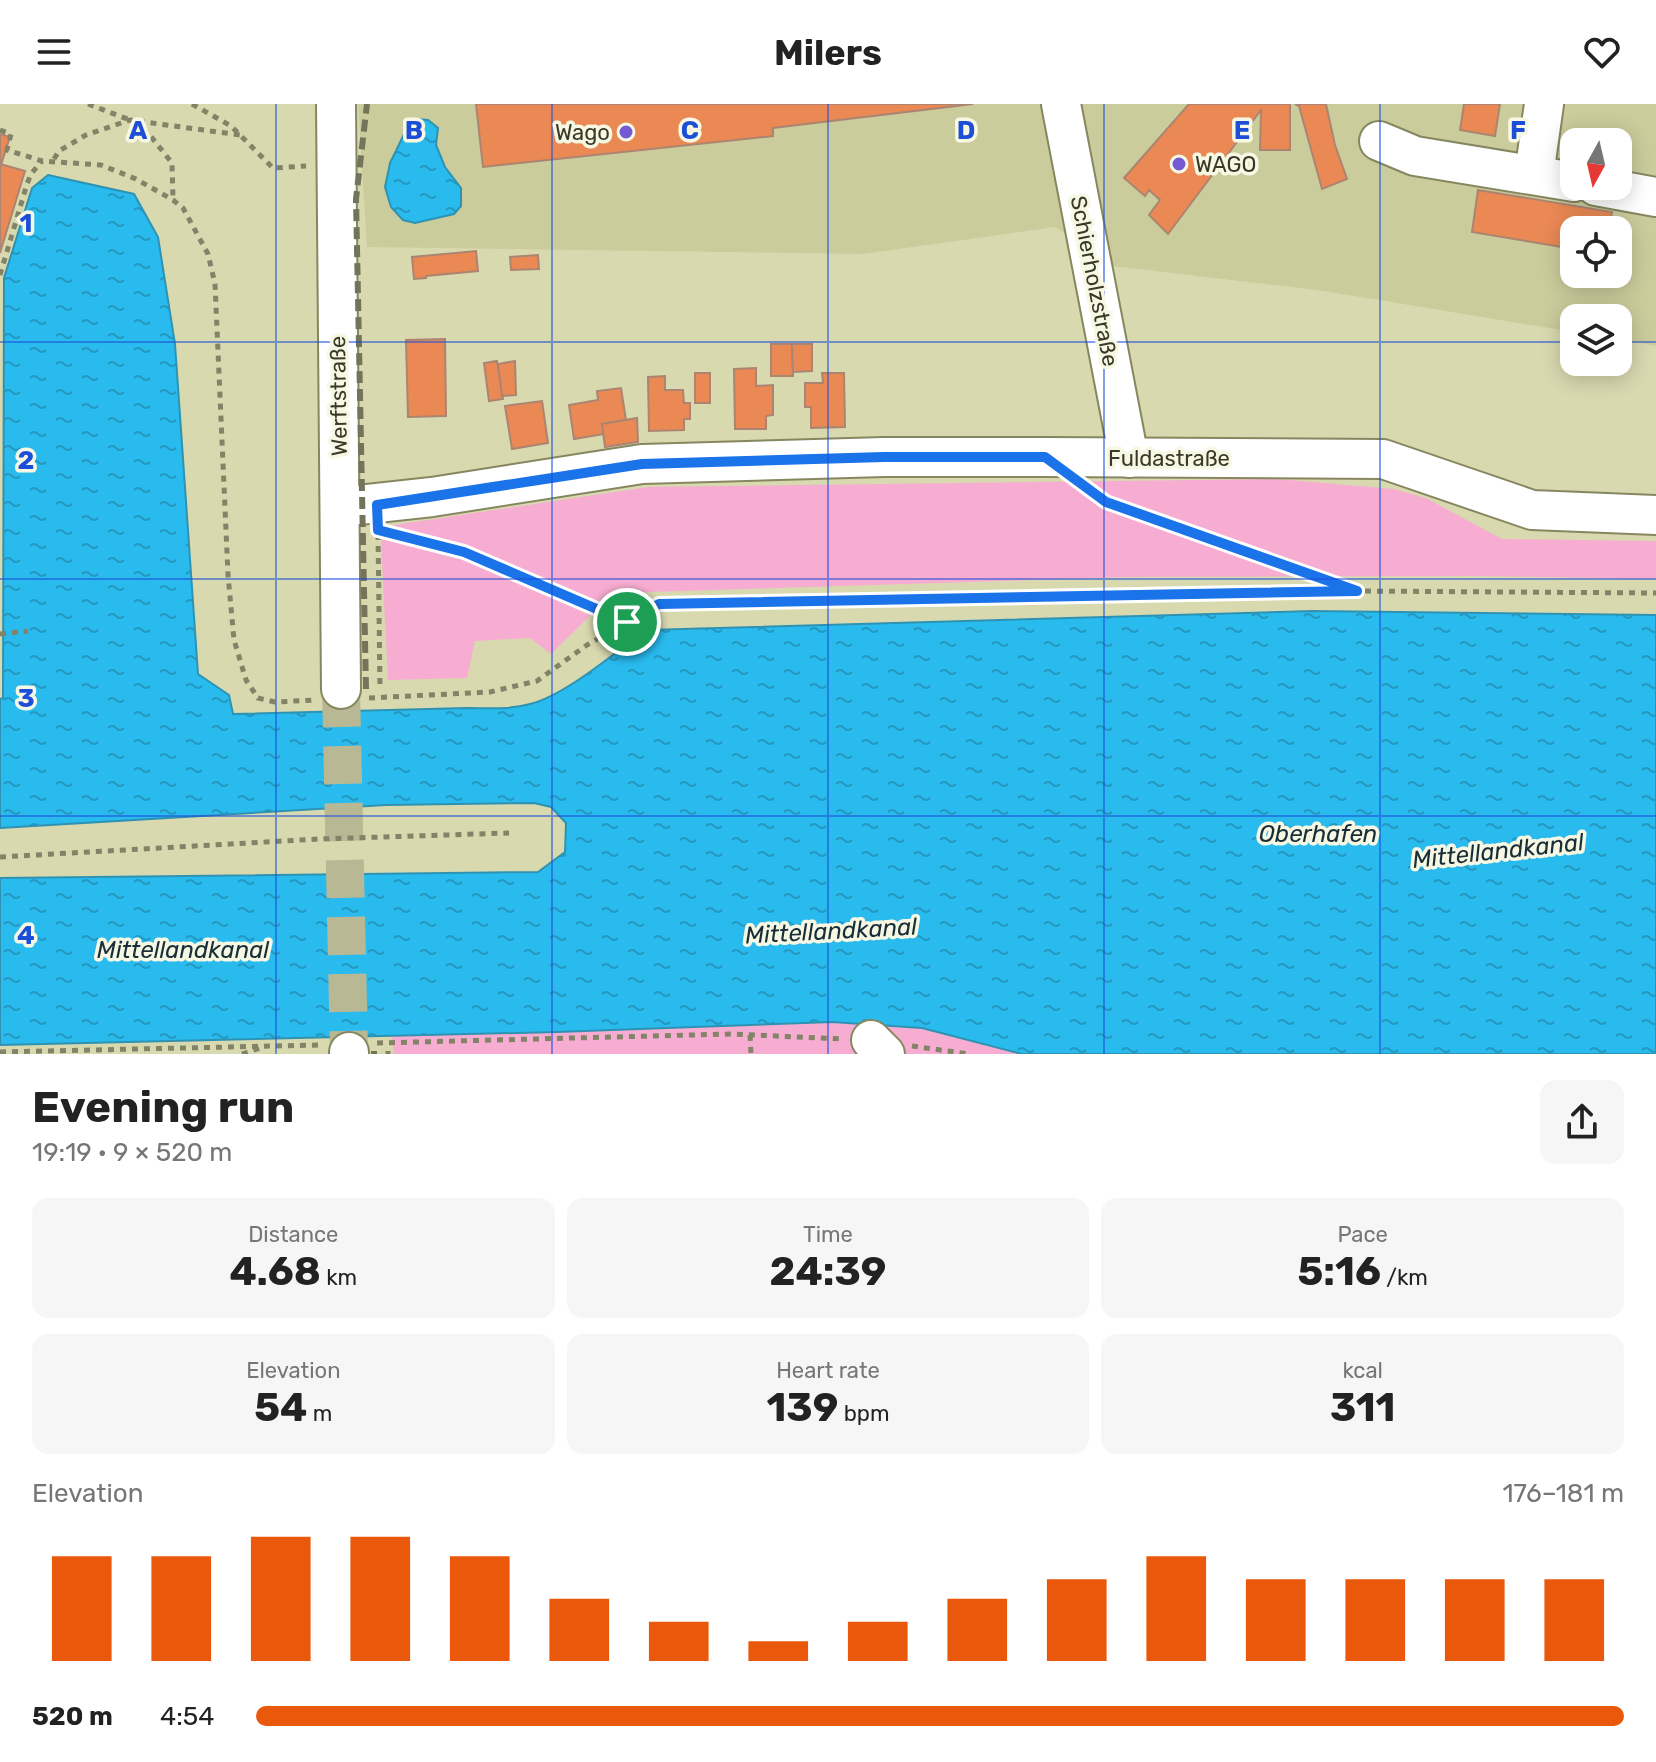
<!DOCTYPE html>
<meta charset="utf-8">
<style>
:root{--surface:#fff;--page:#f6f6f6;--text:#222;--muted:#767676;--accent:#ea580c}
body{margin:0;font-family:Rubik,sans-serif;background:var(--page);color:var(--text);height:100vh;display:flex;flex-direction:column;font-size:30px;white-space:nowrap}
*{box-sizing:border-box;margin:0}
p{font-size:26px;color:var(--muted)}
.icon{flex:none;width:44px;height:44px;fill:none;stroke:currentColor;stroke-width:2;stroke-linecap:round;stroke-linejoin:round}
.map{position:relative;height:950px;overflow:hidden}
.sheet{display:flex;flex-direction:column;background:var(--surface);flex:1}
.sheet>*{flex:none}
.needle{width:52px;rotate:188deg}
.controls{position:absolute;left:1560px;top:24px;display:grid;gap:16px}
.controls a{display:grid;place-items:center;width:72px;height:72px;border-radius:16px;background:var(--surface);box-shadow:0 4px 20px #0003;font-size:40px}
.pin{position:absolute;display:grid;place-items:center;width:68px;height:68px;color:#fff;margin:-34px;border:4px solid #fff;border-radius:50%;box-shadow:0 2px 8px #0007}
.round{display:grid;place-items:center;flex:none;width:84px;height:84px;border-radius:16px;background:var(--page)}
.overview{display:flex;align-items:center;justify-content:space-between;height:136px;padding:0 32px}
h1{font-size:44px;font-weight:700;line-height:60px}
.stats{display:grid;grid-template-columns:repeat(3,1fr);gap:12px;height:136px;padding:8px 32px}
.stats div{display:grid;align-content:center;border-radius:16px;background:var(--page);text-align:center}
.stats b{font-size:40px;font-weight:700}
.stats small{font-size:22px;font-weight:400}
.stats p{font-size:22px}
.chart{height:224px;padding:16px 32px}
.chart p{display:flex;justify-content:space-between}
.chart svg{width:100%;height:144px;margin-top:8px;stroke:var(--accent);stroke-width:6}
ul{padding:0 32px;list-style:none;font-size:26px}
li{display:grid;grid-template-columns:128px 96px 1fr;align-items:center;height:60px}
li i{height:20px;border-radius:10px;background:var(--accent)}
header{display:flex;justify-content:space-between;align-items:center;height:104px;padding:0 32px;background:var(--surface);font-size:36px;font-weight:700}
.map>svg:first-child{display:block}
.built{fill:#cbcc9c;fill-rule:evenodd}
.green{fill:#f7add1}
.water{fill:url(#water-ripples);stroke:#2e93b3;stroke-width:2}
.building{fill:#ea8954;stroke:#ab8571;stroke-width:2}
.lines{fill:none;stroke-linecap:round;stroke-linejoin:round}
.minor-tunnel{stroke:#b8b994;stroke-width:38;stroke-dasharray:38 19;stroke-linecap:butt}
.minor-casing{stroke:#868760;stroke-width:42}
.path{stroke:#828367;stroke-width:5;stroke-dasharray:6 6;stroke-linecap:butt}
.minor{stroke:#fff;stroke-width:38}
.rail{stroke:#73745a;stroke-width:6;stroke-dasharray:12 6;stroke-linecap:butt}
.route-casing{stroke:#fff;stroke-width:16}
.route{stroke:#1a73e8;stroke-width:10}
.grid{fill:none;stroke:#1d4ed8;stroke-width:2;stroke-opacity:0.55}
.poi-dot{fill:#735ad4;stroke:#f7f8e3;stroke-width:3}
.labels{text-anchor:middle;stroke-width:7;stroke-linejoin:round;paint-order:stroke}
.poi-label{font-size:22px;fill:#383928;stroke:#f7f8e3;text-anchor:end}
.street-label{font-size:22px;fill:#383928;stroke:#f7f8e3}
.water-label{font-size:24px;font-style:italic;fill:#182e38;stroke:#f7f8e3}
.grid-label{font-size:26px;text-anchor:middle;font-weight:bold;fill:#1d4ed8;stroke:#f7f8e3;stroke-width:7;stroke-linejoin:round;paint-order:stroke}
</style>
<header><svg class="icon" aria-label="menu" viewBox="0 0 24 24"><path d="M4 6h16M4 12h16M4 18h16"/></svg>Milers<svg class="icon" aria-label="heart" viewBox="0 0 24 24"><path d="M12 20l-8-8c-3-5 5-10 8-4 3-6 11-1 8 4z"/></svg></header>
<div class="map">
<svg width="1656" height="950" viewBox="0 0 1656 950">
<defs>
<pattern id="water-ripples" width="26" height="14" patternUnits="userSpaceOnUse" patternTransform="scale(2)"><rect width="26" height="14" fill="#29baee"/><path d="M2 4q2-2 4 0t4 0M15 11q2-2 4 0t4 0" fill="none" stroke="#2498c1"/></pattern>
</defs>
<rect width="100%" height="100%" fill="#d8d9af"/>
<path class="built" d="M358,0H1656V242L1618,235V214H1574V228L1318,186L1112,162L1055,123L863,150L367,143ZM1574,38H1618V82H1574ZM1574,126H1618V170H1574Z"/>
<g class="green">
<polygon points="1277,375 1394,385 1426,394 1502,435 1656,437 1656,475 1474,472 1128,473 618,489 605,497 551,550 530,534 475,537 467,574 388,576 381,437 385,428 394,421 648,383"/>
<polygon points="832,918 922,924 1022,950 394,950 391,931 557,928"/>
</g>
<g class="water">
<polygon points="416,15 428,16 438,24 436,41 445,63 461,84 461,102 454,110 415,119 403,116 391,103 385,83 390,59 406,26"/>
<path d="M48,71L134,90L158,133L175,240L198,570L229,591L233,610L467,604C489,604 509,606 530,600C566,591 614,549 646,526L1312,507L1656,511V950H1022L922,924L832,918L557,928L0,941V774L538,768L565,748L566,719L551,703L534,699L386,701L0,724V595L3,594L4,174L32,84Z"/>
</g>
<g class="building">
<polygon points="476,0 973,0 773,24 773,32 483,63"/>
<polygon points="1189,0 1290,0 1290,46 1260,46 1261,6 1168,130 1149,111 1160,96 1149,86 1145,92 1124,74"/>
<polygon points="1295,0 1326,0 1335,41 1347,75 1322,85 1299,2"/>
<polygon points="1464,0 1500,0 1495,32 1460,26"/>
<polygon points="0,30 10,33 1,61 0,60"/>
<polygon points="0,60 25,67 0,149"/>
<polygon points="1478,86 1612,108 1609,126 1574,126 1574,145 1472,128"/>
<polygon points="476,147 478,167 426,172 426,174 414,175 412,153"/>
<polygon points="538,151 539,165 511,166 510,153"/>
<polygon points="445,235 446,312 408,313 406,236"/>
<polygon points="771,240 792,240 793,272 771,272"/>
<polygon points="792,240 812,240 812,267 793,268"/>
<polygon points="497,257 503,295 489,297 484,259"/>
<polygon points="515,257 516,291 502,292 498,260"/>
<polygon points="756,264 756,282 773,281 773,311 766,312 766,325 735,325 734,265"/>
<rect x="695" y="269" width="15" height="30"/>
<polygon points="822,269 844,269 845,323 811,324 811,303 805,303 805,279 823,279"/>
<polygon points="665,272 665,286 683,286 684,299 690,299 690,315 684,315 684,326 649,327 648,273"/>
<polygon points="621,284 626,316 602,320 604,330 574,335 569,301 598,296 597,287"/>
<polygon points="542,297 548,339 512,345 505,302"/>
<polygon points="637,314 638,338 605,343 602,320"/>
</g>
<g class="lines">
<polyline class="minor-tunnel" points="341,585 349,948"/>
<g class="minor-casing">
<g id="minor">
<polyline points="336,0 341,585"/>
<polyline points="1061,0 1129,354"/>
<polyline points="1379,37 1415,52 1574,78"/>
<polyline points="1534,71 1544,0"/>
<polyline points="1596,82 1656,93"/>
<polyline points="340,403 432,393 642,360 884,353 1045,353 1383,355 1532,406 1656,411"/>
<polyline points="871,936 885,950"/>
<polyline points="349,948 349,950"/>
</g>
</g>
<g class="path">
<polyline points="88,0 130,16 149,30 172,59 173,95"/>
<polyline points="192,0 231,22 273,64 306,62"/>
<polyline points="0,26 11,30 7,46 42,57 101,61 136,75 173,96 183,104 208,150 215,180 228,471 234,536 246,576 258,594 275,598 315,596"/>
<polyline points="54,55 59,47 86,31 130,16 240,31"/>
<polyline points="0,171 27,80 31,70 42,57"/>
<polyline points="1087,384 1106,398 1354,486"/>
<polyline points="378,430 380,584"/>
<polyline points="393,430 464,448 626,518"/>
<polyline points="0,530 28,527"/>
<polyline points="369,594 490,588 537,577 587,541 659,500 1357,487 1656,489"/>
<polyline points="0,753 319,735 509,729"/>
<polyline points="750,931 751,950"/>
<polyline points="377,939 731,930 843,935"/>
<polyline points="912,942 969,950"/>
<polyline points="388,947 388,950"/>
<polyline points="0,948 319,941"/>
<polyline points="242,950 260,944"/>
</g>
<use href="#minor" class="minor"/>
<g class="rail">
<polyline points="366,585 356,95 367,0"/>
<polyline points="374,947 374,950"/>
</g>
</g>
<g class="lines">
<g class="route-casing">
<polygon id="route" points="884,353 1045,353 1106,398 1357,487 659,500 627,518 464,448 378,426 377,401 642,360"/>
</g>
<use href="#route" class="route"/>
</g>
<path class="grid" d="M276,0V950M552,0V950M828,0V950M1104,0V950M1380,0V950M0,238H1574M1618,238H1656M0,475H1656M0,712H1656"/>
<g class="poi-dot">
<circle cx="626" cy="28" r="8"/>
<circle cx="1179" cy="60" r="8"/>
</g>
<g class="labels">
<g class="poi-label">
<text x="610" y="36">Wago</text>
<text x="1195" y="68" text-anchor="start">WAGO</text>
</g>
<g class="street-label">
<text transform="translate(1095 177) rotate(79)" y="8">Schierholzstraße</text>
<text transform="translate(338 292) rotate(-91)" y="8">Werftstraße</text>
<text x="1169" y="362">Fuldastraße</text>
</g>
<g class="water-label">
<text x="1318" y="738">Oberhafen</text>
<text transform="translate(1498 747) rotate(-6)" y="8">Mittellandkanal</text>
<text transform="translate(831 827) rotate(-3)" y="8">Mittellandkanal</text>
<text x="183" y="854">Mittellandkanal</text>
</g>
</g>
<g class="grid-label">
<text x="138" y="35">A</text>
<text x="414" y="35">B</text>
<text x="690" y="35">C</text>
<text x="966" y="35">D</text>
<text x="1242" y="35">E</text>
<text x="1518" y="35">F</text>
<text x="26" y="128">1</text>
<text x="26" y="365">2</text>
<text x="26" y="603">3</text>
<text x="26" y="840">4</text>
</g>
</svg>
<div class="controls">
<a><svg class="needle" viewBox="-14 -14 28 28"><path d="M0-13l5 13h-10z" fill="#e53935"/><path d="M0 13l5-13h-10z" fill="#767676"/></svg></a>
<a><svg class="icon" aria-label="locate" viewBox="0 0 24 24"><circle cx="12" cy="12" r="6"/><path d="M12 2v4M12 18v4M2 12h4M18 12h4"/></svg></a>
<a><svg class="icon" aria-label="layers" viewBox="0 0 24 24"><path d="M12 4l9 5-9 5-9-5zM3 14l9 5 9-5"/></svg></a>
</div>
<div class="pin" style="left:627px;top:518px;background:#1e9e55"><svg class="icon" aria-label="arrive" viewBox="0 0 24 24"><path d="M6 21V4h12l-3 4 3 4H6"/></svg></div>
</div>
<section class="sheet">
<div class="overview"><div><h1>Evening run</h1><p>19:19 · 9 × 520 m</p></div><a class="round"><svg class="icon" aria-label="share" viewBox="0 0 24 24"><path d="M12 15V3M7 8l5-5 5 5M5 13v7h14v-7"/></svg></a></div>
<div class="stats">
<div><p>Distance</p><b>4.68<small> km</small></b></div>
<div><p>Time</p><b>24:39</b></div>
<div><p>Pace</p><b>5:16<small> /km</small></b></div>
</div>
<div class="stats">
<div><p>Elevation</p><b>54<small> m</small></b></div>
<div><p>Heart rate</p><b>139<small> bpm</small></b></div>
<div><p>kcal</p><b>311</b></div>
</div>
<div class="chart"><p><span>Elevation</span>176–181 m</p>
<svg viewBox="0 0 160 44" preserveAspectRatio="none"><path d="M5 44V12M15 44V12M25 44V6M35 44V6M45 44V12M55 44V25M65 44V32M75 44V38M85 44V32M95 44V25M105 44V19M115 44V12M125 44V19M135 44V19M145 44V19M155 44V19"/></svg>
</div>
<ul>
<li><b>520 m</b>4:54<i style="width:100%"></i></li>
</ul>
</section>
